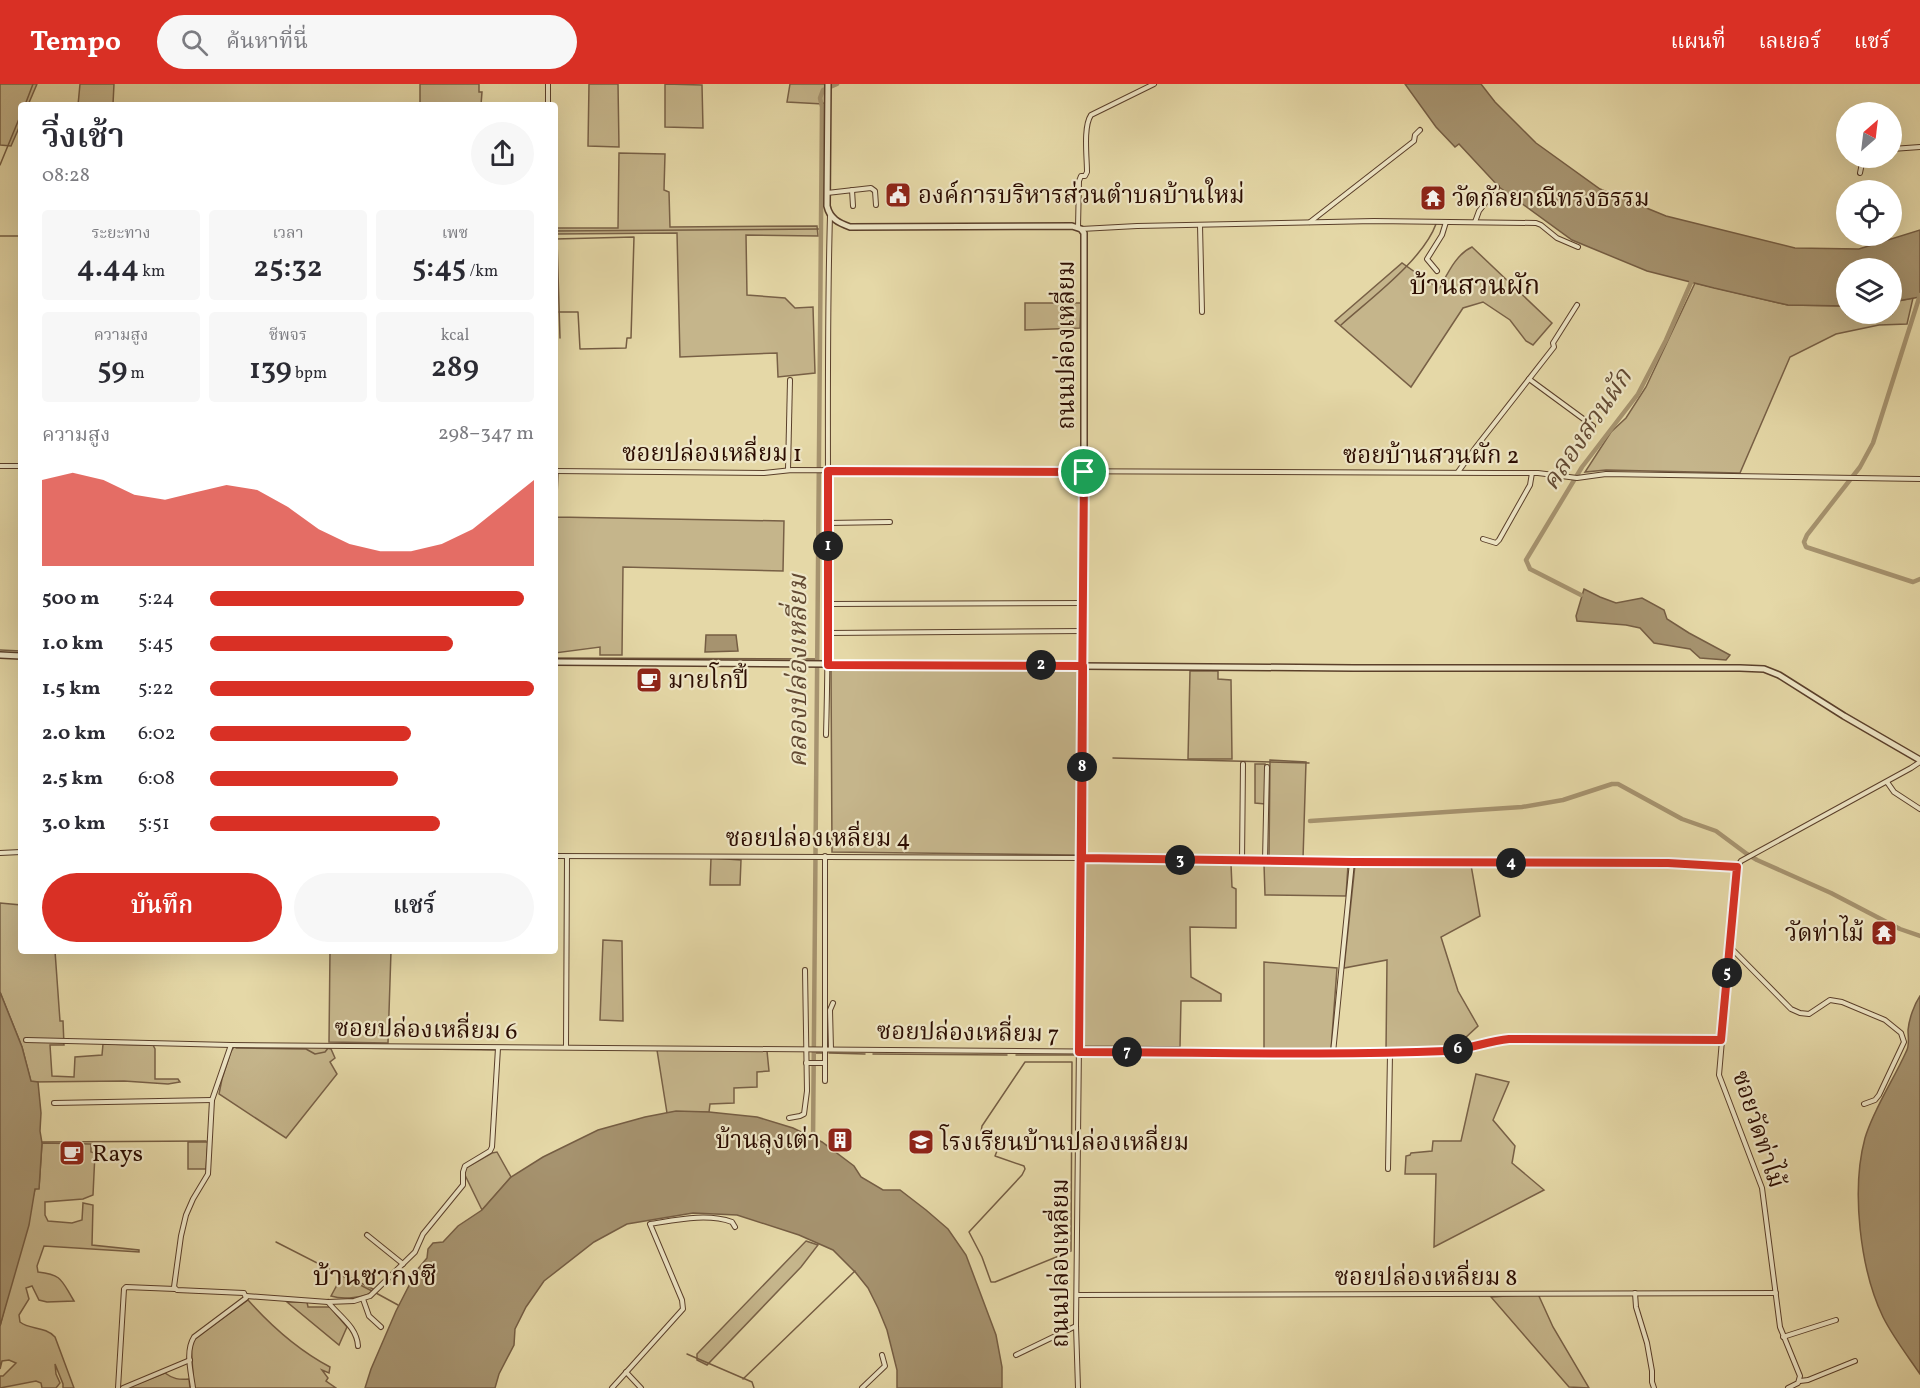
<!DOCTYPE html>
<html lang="th">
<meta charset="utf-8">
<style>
:root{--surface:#fff;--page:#f7f7f7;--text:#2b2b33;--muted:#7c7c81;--accent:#d93025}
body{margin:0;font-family:Vollkorn,"Noto Serif Thai",serif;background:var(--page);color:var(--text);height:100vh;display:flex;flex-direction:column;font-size:22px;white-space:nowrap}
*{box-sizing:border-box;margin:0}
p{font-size:20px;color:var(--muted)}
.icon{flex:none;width:33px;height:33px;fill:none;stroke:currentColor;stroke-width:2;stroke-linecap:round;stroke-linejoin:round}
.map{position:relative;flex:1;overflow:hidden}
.side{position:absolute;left:18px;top:18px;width:540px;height:852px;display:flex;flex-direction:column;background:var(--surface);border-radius:6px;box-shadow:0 6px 24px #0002}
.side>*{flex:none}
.needle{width:39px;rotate:28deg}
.buttons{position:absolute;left:1836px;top:18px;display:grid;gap:12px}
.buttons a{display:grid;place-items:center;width:66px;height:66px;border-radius:50%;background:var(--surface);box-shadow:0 6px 24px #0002;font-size:30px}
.pin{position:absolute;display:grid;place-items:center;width:51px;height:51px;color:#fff;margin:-26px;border:3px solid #fff;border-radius:50%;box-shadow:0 2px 6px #0007}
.km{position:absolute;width:30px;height:30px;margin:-15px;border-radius:50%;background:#222;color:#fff;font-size:16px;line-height:30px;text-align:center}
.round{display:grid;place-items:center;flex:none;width:63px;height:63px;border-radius:32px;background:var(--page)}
.summary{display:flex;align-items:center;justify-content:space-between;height:102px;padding:0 24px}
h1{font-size:33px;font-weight:600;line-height:45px}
.metrics{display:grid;grid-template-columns:repeat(3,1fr);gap:9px;height:102px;padding:6px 24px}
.metrics div{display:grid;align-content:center;border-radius:6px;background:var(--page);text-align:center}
.metrics b{font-size:30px;font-weight:600}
.metrics small{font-size:16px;font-weight:400}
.metrics p{font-size:16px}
.chart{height:168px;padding:12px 24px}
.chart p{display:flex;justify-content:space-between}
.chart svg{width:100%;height:108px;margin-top:6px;fill:var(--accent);opacity:.7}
.button{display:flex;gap:12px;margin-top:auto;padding:12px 24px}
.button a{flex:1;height:69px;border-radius:36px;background:var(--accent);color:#fff;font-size:24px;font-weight:600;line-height:69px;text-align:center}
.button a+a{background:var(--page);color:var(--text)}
ul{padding:0 24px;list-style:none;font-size:20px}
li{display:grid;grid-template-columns:96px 72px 1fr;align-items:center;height:45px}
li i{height:15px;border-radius:8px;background:var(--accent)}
header{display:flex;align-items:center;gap:36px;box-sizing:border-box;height:84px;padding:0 30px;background:var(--accent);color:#fff}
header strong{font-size:28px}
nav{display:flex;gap:33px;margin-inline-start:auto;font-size:21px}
.search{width:420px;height:54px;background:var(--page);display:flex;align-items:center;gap:15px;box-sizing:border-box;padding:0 21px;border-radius:33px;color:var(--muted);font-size:22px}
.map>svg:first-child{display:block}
.green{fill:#c5b58b;stroke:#786046;stroke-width:1.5}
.water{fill:#a6936f;stroke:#755d43;stroke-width:1.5}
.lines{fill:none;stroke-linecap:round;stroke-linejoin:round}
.stream{stroke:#755d43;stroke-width:1.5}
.canal{stroke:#a6936f;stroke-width:4.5}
.minor-casing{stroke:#5a3f2a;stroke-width:6}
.tertiary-casing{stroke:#5a3f2a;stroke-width:8}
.minor{stroke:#eee6c6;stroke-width:4}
.tertiary{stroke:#eee6c6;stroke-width:5}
.route-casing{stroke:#fff;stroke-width:12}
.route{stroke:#d93025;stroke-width:8}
.labels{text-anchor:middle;stroke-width:4.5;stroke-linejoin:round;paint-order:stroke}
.poi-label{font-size:24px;fill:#2b0c01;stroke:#eee6c6;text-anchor:start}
.street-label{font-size:24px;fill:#2b0c01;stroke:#eee6c6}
.water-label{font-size:26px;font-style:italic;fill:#624932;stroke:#eee6c6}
.quarter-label{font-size:27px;fill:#2b0c01;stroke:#eee6c6}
</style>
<header>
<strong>Tempo</strong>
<div class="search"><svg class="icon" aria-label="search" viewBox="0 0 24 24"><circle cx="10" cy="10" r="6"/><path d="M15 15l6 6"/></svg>ค้นหาที่นี่</div>
<nav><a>แผนที่</a><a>เลเยอร์</a><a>แชร์</a></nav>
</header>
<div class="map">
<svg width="1920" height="1304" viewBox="0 0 1920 1304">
<rect width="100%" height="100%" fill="#e5d8a7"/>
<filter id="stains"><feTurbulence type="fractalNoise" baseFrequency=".00333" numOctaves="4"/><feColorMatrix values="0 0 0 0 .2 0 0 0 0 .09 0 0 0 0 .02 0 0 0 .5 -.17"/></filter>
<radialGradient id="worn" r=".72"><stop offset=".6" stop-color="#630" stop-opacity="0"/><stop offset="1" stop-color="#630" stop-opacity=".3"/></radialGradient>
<g class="green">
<polygon points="0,0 37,0 28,21 21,21 21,39 11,62 0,61"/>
<polygon points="80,0 114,0 113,20 78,21"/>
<polygon points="420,0 479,0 479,8 482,8 481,21 420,21"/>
<polygon points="589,0 618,0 619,63 588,62"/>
<polygon points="665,0 702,1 703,44 665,43"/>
<polygon points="790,0 826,0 825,18 823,20 787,18"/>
<polygon points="619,69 665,70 664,106 669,108 670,143 817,142 818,152 746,151 747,211 785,214 795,224 813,223 815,289 778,293 777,269 680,273 677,149 555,150 555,144 618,144"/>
<path d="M1472,163L1552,239L1533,261L1526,257L1510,236L1483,218L1463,224L1411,303L1335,237L1402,179L1439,205C1447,191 1456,170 1472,163Z"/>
<polygon points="1695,199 1788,221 1846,222 1846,230 1892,230 1892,218 1913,214 1907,240 1879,241 1836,250 1790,273 1740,389 1606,386 1585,388 1611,348 1626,334 1646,303"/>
<polygon points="1025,219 1081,219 1080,244 1025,246"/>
<polygon points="555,390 558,390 556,433 784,437 783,487 623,483 622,571 600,571 600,563 555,569"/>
<polygon points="831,584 1078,584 1079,769 1075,771 832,768"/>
<polygon points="1190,587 1218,587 1218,595 1231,596 1232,675 1188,675"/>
<polygon points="1270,676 1306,678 1303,775 1269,774"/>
<polygon points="1255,680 1265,680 1265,720 1255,719"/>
<polygon points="711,774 741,776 740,801 710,801"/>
<polygon points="1086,777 1231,780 1232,803 1236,805 1236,844 1190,843 1191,893 1221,910 1221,917 1181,917 1180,963 1084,962"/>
<polygon points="1264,780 1348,781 1346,812 1265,811"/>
<polygon points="1355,781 1471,781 1480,832 1441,853 1458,907 1478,942 1465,954 1451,957 1441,964 1386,967 1387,876 1344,884"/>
<polygon points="0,819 21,821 21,867 55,867 60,937 63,937 64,961 50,961 52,992 74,993 75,973 102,971 103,960 149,961 153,961 155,965 155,995 178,995 180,998 168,1000 124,997 31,998 22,963 0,908"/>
<polygon points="603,856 622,857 623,937 600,936"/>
<polygon points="330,867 391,867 388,959 329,958"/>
<polygon points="1264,878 1337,884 1331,966 1264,965"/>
<polygon points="238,962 323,963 331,965 335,974 330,978 337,990 286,1054 219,1010 222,995 231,967 234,963"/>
<polygon points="657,966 767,967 769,987 757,988 757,1003 734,1004 734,1019 710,1020 709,1028 667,1029"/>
<polygon points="1476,990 1509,998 1493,1036 1515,1062 1512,1079 1544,1106 1434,1163 1436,1090 1405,1090 1406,1072 1410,1071 1411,1069 1432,1067 1433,1057 1461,1057"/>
<polygon points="188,1058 208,1058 206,1085 188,1085"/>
<path d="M42,1059L91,1060V1068L95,1069L93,1111L83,1115L45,1118V1131L48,1137L72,1139L82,1136L83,1119L93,1121L92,1161L139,1166V1168L44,1162L37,1182L38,1188C63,1191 61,1196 74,1217L47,1218L39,1216L32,1202L26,1204L29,1215L19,1231L20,1238C30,1246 45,1242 55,1253L74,1304H63V1300L55,1280L56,1290L60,1299L56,1304H42L41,1299L36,1297L0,1304V1292H3L16,1279L9,1276L2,1277L0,1285V1242L35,1105L39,1104Z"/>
<polygon points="497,1068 511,1093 482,1126 464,1089 464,1085 492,1069"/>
<polygon points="806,1157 818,1161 801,1183 707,1281 697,1276 697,1270"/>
<path d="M343,1190L375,1206C365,1214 343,1216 331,1212Z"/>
<polygon points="1538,1210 1553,1243 1589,1304 1569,1303 1491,1213"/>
<path d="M248,1216C273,1244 298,1266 330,1283L329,1289L322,1286L328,1294L326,1297L336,1304H194L191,1262L194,1255Z"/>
<polygon points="287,1218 307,1218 308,1223 330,1223 347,1243 339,1261"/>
<path d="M165,1289C173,1295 179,1296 189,1295L190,1304H127Z"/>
</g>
<g class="water">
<polygon points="1405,0 1481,0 1495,18 1536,59 1600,105 1666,132 1795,164 1859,165 1920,146 1920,213 1892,218 1892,184 1846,184 1846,222 1788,221 1714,204 1647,187 1572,156 1499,103 1459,60 1455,63 1436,43"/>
<polygon points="1584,505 1600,513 1616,519 1642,514 1664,526 1667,535 1689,549 1730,571 1726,576 1700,574 1690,565 1654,559 1640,544 1626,541 1577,537 1576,532"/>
<polygon points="706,551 736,551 738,567 705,568"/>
<polygon points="0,908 22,963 31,997 38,998 41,1029 40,1047 42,1059 39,1105 35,1105 29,1141 0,1242"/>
<path d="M1920,912V1290C1907,1271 1893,1253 1883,1233C1860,1185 1851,1106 1865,1054C1874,1024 1893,997 1906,968C1910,962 1908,953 1908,946C1909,935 1914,921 1920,912Z"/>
<polygon points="676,1027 709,1028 757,1033 793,1044 822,1058 854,1082 861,1093 883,1106 900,1106 926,1126 948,1145 966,1171 996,1251 1002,1283 1002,1304 897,1304 897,1286 887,1246 878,1224 868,1204 856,1189 833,1166 799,1151 737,1131 693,1129 627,1140 594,1158 544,1197 526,1223 515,1245 514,1261 499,1290 495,1304 365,1304 371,1285 396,1227 417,1186 427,1174 428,1165 433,1159 443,1158 458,1142 482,1126 511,1093 543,1073 598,1046 645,1033"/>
</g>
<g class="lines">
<g class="stream">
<polyline points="25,21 33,0"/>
<polyline points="0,81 21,30"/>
<polyline points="555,147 820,145"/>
<polyline points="0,152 21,152"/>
<polyline points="555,155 634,153 631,254 627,254 626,264 580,265 578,228 559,228"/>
<polyline points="557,156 560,254"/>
<path d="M1341,241C1370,215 1423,176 1436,140"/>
<polyline points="0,566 21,567"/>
<polyline points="555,574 816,575"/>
<polyline points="1113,674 1309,679"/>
<polyline points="236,964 306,965 315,970 325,968 329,963"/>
<polyline points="352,964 495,966"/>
<polyline points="814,969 822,969"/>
<polyline points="829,969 865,970"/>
<polyline points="873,970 1007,971"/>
<polyline points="1016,971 1076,971"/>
<polygon points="1025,978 1072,978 1071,1167 995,1198 991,1198 982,1173 969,1148 1022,1091 1025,1085 1024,1082 995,1072 999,1062 981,1048 982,1042"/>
<polyline points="42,1058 206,1057"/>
<polyline points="276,1158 372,1207"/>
<polyline points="376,1209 398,1221"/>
<polyline points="687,1270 752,1298 754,1304"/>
<polyline points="743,1295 855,1187"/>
</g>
<g class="canal">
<polyline points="1920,211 1873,359 1860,383 1807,451 1804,458 1806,463 1913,498 1920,495"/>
<polyline points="1581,511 1530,485 1526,476 1582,383 1638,310 1666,256 1693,194"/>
<polyline points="1310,737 1522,723 1563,716 1612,700 1618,700 1682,735 1716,747 1747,770 1757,776 1831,809 1900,845 1920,852"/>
<polyline points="813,1059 822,23 820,14 823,6 837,0"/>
</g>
<g class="minor-casing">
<g id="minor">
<polyline points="548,0 548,21"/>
<polyline points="1892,65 1920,63"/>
<polyline points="1860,89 1863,74"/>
<polyline points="852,106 853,122"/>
<polyline points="827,109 871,104 875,107 876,121"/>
<polyline points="1310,138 1414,57 1415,51 1420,46"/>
<polyline points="1475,138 1479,127 1486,118 1495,114 1497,103"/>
<polyline points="1200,141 1202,228"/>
<path d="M1078,143L1079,97L1081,92H1085L1087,88C1087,73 1083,43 1091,31L1154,0"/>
<polyline points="1081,145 1137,142 1374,137 1536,139 1541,141 1557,154 1578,163"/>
<polyline points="1437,187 1427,175 1442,151 1446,138"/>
<polyline points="1529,295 1593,342"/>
<polyline points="0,382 21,382"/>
<polyline points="788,386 790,296"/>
<polyline points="555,387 764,389 792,386 1495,389 1538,389 1577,394 1606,390 1920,395"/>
<polyline points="1458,388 1476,363 1554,263 1553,259 1577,221"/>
<polyline points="828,439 890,438"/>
<polyline points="1483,455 1496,459 1499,456 1530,401 1532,389"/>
<polyline points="828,520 1083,519"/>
<polyline points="828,549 1083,547"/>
<path d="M826,651C831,478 825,305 830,132"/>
<polyline points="1887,698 1894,708 1920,725"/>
<polyline points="0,769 21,768"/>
<polyline points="555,772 1082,774 1352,778 1668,779 1737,783"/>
<polyline points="825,772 825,997"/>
<polyline points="1242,777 1243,680"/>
<polyline points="1265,777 1267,683"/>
<polyline points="1730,863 1791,925 1800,929 1809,930 1830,916 1842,918 1885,936 1901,949 1904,958 1879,1011 1875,1016 1864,1020"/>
<polyline points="26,956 231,961 1390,970 1453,966 1490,957 1509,955 1721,956"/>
<polyline points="566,963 567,773"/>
<polyline points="831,965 830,926 833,919"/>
<polyline points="1333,969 1352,778"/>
<polyline points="806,979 825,979"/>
<polyline points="54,1019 212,1016"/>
<polyline points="789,1034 800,1032 804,1030 807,1007 805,886"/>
<polyline points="1388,1085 1390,970"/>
<polyline points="367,1151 403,1180"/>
<polyline points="1635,1209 1636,1223 1647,1259 1652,1287 1652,1298 1654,1304"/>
<polyline points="1077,1211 1776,1209"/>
<polyline points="246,1212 328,1218 354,1217 370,1212 415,1168 423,1150 463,1101 463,1088 465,1082 490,1067 492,1063 498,964"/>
<polyline points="363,1215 369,1232 381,1243"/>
<path d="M328,1218C339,1232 357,1243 358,1262"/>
<polyline points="1783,1253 1836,1236"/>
<polyline points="1016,1271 1076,1242"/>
<polyline points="626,1288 641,1304"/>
<polyline points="1800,1297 1808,1296 1855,1277"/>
<polyline points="118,1304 124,1205 126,1203 175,1205"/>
<polyline points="123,1304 190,1276"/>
<path d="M193,1304C191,1288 185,1267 194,1253L246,1214L244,1209L177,1206L174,1203L181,1152L186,1131L193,1115L208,1090L212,1016L231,961"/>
<path d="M612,1304L683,1225L682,1216L650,1140C676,1136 707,1129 732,1138L735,1143"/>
<polyline points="862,1304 885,1282 882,1271"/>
<polyline points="1078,1304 1076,1242 1083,582"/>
<polyline points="1788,1304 1798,1299 1800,1292 1780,1243 1762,1104 1719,991 1737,783 1741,777 1911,684 1920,678"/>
</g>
</g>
<g class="tertiary-casing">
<g id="tertiary">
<path d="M828,0L827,122C830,135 839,139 850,143L1072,142L1081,145L1084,149V389L1083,582"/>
<polyline points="0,571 21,572"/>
<polyline points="555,578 1354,584 1740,584 1764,585 1779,591 1844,632 1920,676"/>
</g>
</g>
<use href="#minor" class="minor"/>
<use href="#tertiary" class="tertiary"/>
</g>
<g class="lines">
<g class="route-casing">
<path id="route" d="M1084,388L828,387V581L1083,582L1082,774L1352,778L1668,779L1737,783L1721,956L1509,955C1487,957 1467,966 1446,967C1324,972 1201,968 1079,968L1084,388"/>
</g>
<use href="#route" class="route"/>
</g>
<defs>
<g id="civic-square" transform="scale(1.35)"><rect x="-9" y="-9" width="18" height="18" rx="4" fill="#8f2418" stroke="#eee6c6"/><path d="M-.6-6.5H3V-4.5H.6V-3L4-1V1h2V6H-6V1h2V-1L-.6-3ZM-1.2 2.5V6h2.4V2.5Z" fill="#fff"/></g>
<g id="temple-square" transform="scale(1.35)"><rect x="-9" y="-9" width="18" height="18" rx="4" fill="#8f2418" stroke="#eee6c6"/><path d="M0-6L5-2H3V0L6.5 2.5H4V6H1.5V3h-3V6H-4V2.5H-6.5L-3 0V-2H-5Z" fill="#fff"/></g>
<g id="cafe-square" transform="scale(1.35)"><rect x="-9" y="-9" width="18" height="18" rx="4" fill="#8f2418" stroke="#eee6c6"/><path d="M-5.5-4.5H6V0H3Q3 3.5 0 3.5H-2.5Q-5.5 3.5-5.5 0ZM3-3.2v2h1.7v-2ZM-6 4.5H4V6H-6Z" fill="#fff"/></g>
<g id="building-square" transform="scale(1.35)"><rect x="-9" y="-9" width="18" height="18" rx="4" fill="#8f2418" stroke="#eee6c6"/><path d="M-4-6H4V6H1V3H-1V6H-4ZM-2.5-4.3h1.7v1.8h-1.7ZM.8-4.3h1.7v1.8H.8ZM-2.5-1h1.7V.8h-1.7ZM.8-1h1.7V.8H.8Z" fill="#fff"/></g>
<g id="school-square" transform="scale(1.35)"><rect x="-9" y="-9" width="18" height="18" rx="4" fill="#8f2418" stroke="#eee6c6"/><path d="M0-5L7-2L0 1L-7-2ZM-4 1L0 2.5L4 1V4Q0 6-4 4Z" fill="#fff"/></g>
</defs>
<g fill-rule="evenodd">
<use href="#civic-square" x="898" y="111"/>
<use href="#temple-square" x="1433" y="114"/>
<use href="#cafe-square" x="649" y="596"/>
<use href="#temple-square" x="1884" y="849"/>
<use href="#building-square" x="840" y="1056"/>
<use href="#school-square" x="921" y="1058"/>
<use href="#cafe-square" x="72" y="1069"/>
</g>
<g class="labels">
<g class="poi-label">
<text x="918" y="119">องค์การบริหารส่วนตำบลบ้านใหม่</text>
<text x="1452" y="122">วัดกัลยาณีทรงธรรม</text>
<text x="668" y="604">มายโกปี้</text>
<text x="1864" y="857" text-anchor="end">วัดท่าไม้</text>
<text x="820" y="1064" text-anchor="end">บ้านลุงเต่า</text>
<text x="940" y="1066">โรงเรียนบ้านปล่องเหลี่ยม</text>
<text x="92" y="1077">Rays</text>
</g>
<g class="street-label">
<text transform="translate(1066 261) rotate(-90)" y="8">ถนนปล่องเหลี่ยม</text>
<text x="712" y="377">ซอยปล่องเหลี่ยม 1</text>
<text x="1431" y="379">ซอยบ้านสวนผัก 2</text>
<text x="818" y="762">ซอยปล่องเหลี่ยม 4</text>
<text transform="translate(426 945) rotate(1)" y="8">ซอยปล่องเหลี่ยม 6</text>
<text transform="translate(968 948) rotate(1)" y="8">ซอยปล่องเหลี่ยม 7</text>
<text transform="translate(1759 1045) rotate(72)" y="8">ซอยวัดท่าไม้</text>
<text transform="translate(1060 1179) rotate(-90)" y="8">ถนนปล่องเหลี่ยม</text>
<text x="1426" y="1201">ซอยปล่องเหลี่ยม 8</text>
</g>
<g class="water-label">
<text transform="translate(1586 345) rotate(-56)" y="9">คลองสวนผัก</text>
<text transform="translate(797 587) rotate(-90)" y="9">คลองปล่องเหลี่ยม</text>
</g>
<g class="quarter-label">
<text x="1475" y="210">บ้านสวนผัก</text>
<text x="375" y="1201">บ้านซากงซี</text>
</g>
</g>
<rect width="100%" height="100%" filter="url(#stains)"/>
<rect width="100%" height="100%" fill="url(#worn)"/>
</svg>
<div class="buttons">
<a><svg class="needle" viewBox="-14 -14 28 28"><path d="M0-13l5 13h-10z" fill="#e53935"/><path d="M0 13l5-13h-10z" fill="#7c7c81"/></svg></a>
<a><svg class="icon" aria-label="locate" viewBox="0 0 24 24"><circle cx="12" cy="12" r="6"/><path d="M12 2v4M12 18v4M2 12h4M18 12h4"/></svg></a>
<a><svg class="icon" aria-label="layers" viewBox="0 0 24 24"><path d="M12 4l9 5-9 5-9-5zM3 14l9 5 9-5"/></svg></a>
</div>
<div class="pin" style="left:1084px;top:388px;background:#1e9e55"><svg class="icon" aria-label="arrive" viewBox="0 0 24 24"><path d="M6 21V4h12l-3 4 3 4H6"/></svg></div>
<b class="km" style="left:828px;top:462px">1</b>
<b class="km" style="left:1041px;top:581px">2</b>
<b class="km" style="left:1180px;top:776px">3</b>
<b class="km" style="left:1511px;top:779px">4</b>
<b class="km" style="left:1727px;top:889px">5</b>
<b class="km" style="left:1458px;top:965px">6</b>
<b class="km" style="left:1127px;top:968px">7</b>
<b class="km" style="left:1082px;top:683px">8</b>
<section class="side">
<div class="summary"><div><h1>วิ่งเช้า</h1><p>08:28</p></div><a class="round"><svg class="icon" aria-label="share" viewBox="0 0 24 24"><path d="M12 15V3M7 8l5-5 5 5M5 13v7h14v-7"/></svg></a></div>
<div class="metrics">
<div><p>ระยะทาง</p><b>4.44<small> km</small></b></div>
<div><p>เวลา</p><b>25:32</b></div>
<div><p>เพซ</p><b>5:45<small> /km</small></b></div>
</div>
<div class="metrics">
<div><p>ความสูง</p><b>59<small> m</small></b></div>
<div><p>ชีพจร</p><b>139<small> bpm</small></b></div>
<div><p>kcal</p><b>289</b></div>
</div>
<div class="chart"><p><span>ความสูง</span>298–347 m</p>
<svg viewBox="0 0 160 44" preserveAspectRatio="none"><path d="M0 44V9L10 6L20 9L30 15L40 17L50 14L60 11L70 13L80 20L90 29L100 35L110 38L120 38L130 35L140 29L150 19L160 9V44z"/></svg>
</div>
<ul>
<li><b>500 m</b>5:24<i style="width:97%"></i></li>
<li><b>1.0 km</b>5:45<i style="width:75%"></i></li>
<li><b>1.5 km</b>5:22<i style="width:100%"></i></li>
<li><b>2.0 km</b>6:02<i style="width:62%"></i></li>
<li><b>2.5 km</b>6:08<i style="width:58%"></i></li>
<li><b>3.0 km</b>5:51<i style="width:71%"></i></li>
</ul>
<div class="button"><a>บันทึก</a><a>แชร์</a></div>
</section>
</div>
